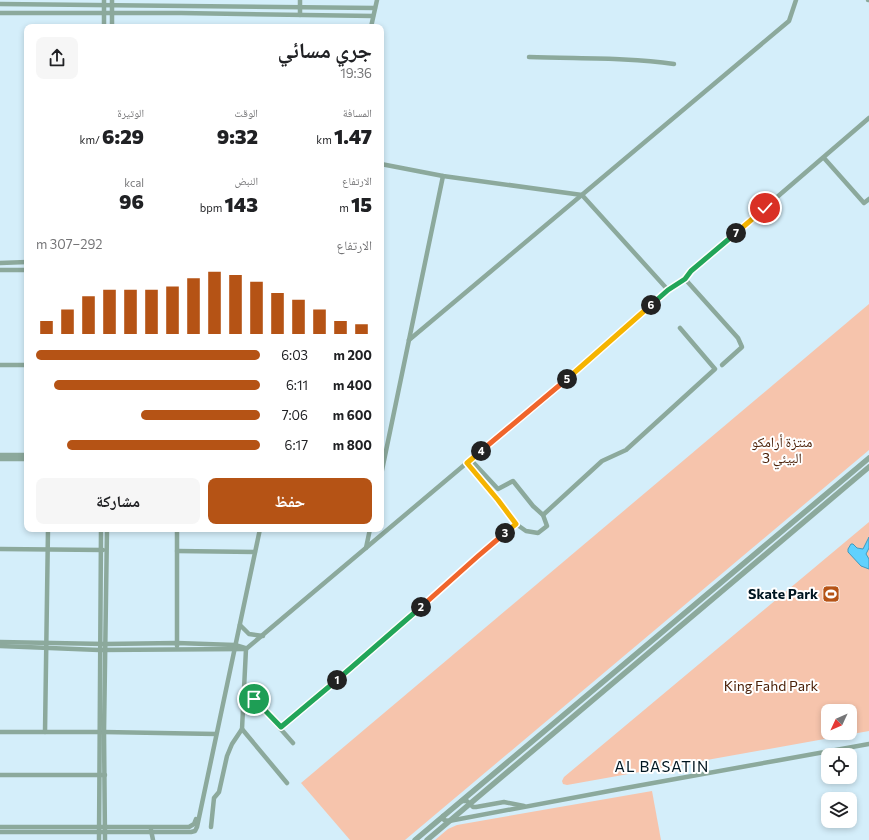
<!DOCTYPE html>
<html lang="ar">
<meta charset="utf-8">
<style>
:root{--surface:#fff;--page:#f6f6f6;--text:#202124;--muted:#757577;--accent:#b55315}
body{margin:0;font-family:Commissioner,"Noto Naskh Arabic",sans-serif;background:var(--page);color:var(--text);direction:rtl;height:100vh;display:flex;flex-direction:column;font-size:15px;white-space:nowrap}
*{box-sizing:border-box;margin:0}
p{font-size:13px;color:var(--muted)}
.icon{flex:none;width:22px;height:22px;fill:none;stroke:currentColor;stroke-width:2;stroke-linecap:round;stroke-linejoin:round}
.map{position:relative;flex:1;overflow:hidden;direction:ltr}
.drawer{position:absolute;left:24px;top:24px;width:360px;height:508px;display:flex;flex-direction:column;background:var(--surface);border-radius:8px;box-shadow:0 2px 6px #0003;direction:rtl}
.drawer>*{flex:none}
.needle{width:26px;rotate:226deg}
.buttons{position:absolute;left:821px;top:704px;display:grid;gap:8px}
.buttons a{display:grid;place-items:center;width:36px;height:36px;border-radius:8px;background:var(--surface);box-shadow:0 2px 6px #0003;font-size:20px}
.pin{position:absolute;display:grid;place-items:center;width:34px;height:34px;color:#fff;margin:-17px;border:2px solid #fff;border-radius:50%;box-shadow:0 1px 4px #0007}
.km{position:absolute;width:20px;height:20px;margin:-10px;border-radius:50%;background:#222;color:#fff;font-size:11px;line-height:20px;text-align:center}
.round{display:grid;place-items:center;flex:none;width:42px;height:42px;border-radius:8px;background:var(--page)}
.head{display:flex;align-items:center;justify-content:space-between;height:68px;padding:0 12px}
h1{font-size:22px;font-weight:800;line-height:30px}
.stats{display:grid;grid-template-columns:repeat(3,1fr);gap:6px;height:68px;padding:4px 12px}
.stats div{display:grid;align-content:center}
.stats b{font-size:20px;font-weight:800}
.stats small{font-size:11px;font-weight:400}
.stats p{font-size:11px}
.chart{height:112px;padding:8px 12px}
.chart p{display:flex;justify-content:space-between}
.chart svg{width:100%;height:72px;margin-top:4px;stroke:var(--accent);stroke-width:6}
.action{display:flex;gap:8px;margin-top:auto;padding:8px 12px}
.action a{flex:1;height:46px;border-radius:8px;background:var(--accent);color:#fff;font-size:16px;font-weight:800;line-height:46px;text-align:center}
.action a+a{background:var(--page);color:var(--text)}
ul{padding:0 12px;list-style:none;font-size:13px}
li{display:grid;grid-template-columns:64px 48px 1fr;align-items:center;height:30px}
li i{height:10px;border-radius:5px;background:var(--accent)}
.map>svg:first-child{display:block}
.green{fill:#f6c4ac;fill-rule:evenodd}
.water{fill:#60d1fe;stroke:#4399bc}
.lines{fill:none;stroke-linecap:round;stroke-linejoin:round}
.minor{stroke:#8ca99c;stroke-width:4.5}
.tertiary{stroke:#8ca99c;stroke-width:5.5}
.split-1-casing{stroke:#fff;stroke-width:8}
.split-2-casing{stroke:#fff;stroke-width:8}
.split-3-casing{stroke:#fff;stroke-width:8}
.split-4-casing{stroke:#fff;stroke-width:8}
.split-5-casing{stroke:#fff;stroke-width:8}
.split-6-casing{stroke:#fff;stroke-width:8}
.split-7-casing{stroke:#fff;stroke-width:8}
.split-8-casing{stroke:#fff;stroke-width:8}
.split-1{stroke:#22a559;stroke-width:5}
.split-2{stroke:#22a559;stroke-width:5}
.split-3{stroke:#f0652b;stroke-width:5}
.split-4{stroke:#f5b400;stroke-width:5}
.split-5{stroke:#f0652b;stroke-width:5}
.split-6{stroke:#f5b400;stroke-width:5}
.split-7{stroke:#22a559;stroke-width:5}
.split-8{stroke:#f5b400;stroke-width:5}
.labels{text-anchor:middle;stroke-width:4;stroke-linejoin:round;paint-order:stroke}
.park-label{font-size:14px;fill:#4b2109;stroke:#fff}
.poi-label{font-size:14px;font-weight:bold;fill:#001621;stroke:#fff;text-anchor:end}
.neighbourhood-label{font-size:15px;letter-spacing:1px;fill:#001621;stroke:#fff}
</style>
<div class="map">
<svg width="869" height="840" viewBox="0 0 869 840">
<rect width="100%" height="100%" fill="#d4eefa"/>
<g class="green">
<polygon points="869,304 869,450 405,840 350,840 301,783"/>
<path d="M869,522V731L567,785L563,784L562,781L564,777ZM828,711H850V733H828Z"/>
<polygon points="652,791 661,840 435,840 448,829 457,825"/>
</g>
<polygon class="water" points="869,537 869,548 866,554 869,559 869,569 861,566 848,552 848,549 851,544 853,544 857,548 863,549"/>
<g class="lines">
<g class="minor">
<polyline points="868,0 869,0"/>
<polyline points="0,4 375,8"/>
<polyline points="0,13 181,13 373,16"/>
<polyline points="300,15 300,0"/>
<polyline points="104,27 104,0"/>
<polyline points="112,27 112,0"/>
<polyline points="371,27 377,0"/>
<path d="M529,57C577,59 626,57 674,64"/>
<polyline points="824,158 864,203 869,199"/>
<polyline points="381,164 443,176 582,195 668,290"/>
<polyline points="0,263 27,262"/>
<polyline points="0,270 27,270"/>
<polyline points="685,279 738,338 742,347 722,365"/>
<polyline points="409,340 789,21 796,0"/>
<polyline points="0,365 27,365"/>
<polyline points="0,455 27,455"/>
<polyline points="0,459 27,459"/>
<polyline points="467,463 498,500 516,524 526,531 538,533 547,526 543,515 533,506 513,481 498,489 471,460"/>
<polyline points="381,475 443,176"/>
<polyline points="543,515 602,461 626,450 715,369 680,328"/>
<polyline points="177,529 177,646"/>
<polyline points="366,548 370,529"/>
<polyline points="0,549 103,550"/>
<polyline points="177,551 255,552"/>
<polyline points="240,625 249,634 263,636"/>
<polyline points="0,642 105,644 177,643 235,645 245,648"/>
<polyline points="0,646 99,650 246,649 539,402 668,290 685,279 691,271 869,118"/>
<polyline points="246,649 242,729 287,783"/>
<polyline points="254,699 293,743"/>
<polyline points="281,727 409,619 477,557 516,524"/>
<polyline points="0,732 104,732 216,734"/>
<polyline points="45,732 48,529"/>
<polyline points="0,775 105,775"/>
<polyline points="461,801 467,801 473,807 476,807 504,802 524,806"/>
<polyline points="443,816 444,820 449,821 620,789 869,744"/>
<polyline points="0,827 189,827 194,824 196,819"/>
<polyline points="211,827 214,798 219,792 227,756 232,744 242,729"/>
<polyline points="151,830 153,840"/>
<polyline points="0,832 191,832 195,831 197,827 260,529"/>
<polyline points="99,840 101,529"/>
<polyline points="105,840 104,732 107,529"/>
</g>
<g class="tertiary">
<polyline points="415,840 869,458"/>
<polyline points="427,840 869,467"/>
</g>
</g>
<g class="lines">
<g class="split-1-casing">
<polyline id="split-1" points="254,699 281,727 337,680"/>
</g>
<g class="split-2-casing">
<polyline id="split-2" points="337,680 421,607"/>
</g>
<g class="split-3-casing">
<polyline id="split-3" points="421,607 477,557 505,533"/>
</g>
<g class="split-4-casing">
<polyline id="split-4" points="481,451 467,463 498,500 516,524 505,533"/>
</g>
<g class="split-5-casing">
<polyline id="split-5" points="481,451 567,379"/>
</g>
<g class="split-6-casing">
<polyline id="split-6" points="567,379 651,305"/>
</g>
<g class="split-7-casing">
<polyline id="split-7" points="651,305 668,290 685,279 691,271 736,233"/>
</g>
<g class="split-8-casing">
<polyline id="split-8" points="736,233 765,208"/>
</g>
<use href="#split-1" class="split-1"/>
<use href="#split-2" class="split-2"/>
<use href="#split-3" class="split-3"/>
<use href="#split-4" class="split-4"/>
<use href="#split-5" class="split-5"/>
<use href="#split-6" class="split-6"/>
<use href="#split-7" class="split-7"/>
<use href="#split-8" class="split-8"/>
</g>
<defs>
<g id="stadium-square" transform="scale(0.9)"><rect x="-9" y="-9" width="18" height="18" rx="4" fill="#b55315" stroke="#fff"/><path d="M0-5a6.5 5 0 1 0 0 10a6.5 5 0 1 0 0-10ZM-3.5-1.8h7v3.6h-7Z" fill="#fff"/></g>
</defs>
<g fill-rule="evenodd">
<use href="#stadium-square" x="831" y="594"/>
</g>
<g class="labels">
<g class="park-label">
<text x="782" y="447">منتزة أرامكو<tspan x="782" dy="16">البيئي 3</tspan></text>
<text x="771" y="691">King Fahd Park</text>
</g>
<g class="poi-label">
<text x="818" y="599">Skate Park</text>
</g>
<g class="neighbourhood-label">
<text x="662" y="772">AL BASATIN</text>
</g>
</g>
</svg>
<div class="buttons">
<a><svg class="needle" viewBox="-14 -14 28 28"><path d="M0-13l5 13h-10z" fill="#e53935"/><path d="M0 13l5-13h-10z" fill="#757577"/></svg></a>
<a><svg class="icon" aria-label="locate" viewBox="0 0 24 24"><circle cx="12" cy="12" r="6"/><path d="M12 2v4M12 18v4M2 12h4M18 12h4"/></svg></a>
<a><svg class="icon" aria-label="layers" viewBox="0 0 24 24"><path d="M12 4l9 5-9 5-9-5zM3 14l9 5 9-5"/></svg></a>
</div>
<div class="pin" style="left:254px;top:699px;background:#1e9e55"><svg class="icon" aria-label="arrive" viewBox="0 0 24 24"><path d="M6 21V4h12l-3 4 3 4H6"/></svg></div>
<div class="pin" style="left:765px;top:208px;background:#d93025"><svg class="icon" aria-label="check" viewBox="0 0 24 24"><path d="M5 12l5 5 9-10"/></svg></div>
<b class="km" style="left:337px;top:680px">1</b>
<b class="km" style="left:421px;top:607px">2</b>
<b class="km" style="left:505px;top:533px">3</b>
<b class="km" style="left:481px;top:451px">4</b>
<b class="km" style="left:567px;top:379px">5</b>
<b class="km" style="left:651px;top:305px">6</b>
<b class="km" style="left:736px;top:233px">7</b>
<section class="drawer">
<div class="head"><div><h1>جري مسائي</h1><p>19:36</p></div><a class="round"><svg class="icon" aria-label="share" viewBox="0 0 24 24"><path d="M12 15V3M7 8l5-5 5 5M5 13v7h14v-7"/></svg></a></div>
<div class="stats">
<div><p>المسافة</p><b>1.47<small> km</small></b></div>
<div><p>الوقت</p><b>9:32</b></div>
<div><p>الوتيرة</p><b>6:29<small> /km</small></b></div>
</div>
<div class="stats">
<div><p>الارتفاع</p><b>15<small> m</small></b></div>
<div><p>النبض</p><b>143<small> bpm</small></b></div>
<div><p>kcal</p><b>96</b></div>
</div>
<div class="chart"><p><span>الارتفاع</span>292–307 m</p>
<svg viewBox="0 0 160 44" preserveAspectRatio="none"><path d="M5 44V36M15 44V29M25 44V21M35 44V17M45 44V17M55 44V17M65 44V15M75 44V10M85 44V6M95 44V8M105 44V12M115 44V19M125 44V23M135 44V29M145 44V36M155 44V38"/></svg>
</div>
<ul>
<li><b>200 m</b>6:03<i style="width:100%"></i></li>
<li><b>400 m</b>6:11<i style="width:92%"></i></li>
<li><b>600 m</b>7:06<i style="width:53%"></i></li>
<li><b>800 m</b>6:17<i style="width:86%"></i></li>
</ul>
<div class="action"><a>حفظ</a><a>مشاركة</a></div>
</section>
</div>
